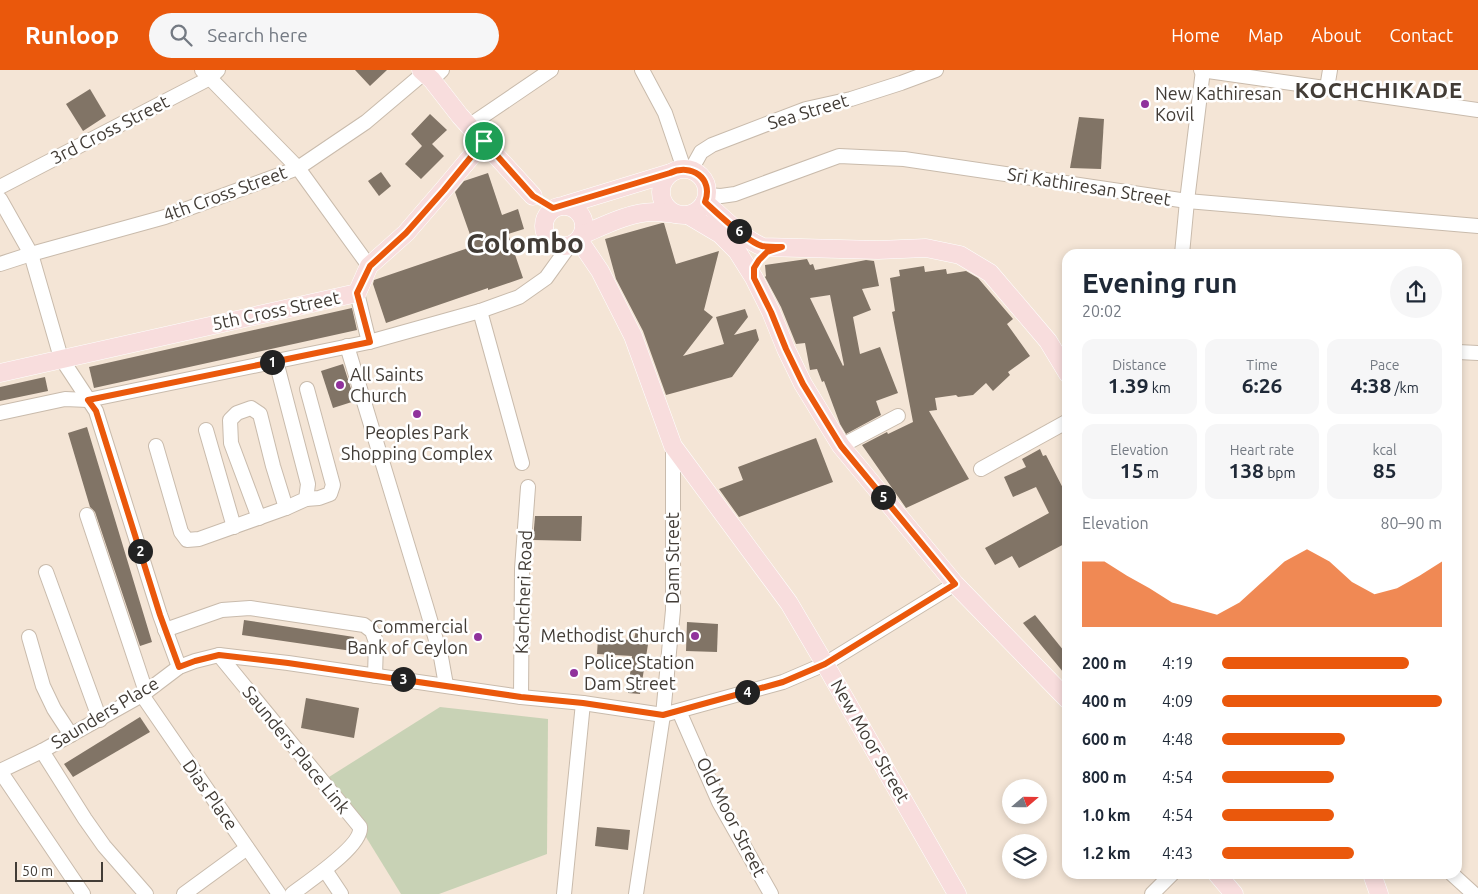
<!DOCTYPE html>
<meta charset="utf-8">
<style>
:root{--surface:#fff;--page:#f6f6f7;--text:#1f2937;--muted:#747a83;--accent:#ea580c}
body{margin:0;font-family:Ubuntu,sans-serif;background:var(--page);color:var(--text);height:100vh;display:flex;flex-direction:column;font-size:19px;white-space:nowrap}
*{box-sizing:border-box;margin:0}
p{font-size:16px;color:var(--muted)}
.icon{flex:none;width:28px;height:28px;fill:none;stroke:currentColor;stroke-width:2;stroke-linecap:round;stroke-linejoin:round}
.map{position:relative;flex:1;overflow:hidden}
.drawer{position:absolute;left:1062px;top:179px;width:400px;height:630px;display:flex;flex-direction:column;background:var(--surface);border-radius:15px;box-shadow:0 2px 8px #0003}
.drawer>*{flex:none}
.needle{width:32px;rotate:70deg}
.buttons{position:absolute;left:1002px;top:709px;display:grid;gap:10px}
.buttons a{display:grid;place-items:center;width:45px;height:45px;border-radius:50%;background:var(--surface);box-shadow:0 2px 8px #0003;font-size:25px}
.scale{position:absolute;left:15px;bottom:12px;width:88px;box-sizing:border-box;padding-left:5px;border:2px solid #423c36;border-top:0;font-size:14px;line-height:18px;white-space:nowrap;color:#423c36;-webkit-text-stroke:4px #fff;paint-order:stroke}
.pin{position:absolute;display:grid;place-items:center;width:42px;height:42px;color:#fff;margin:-21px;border:2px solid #fff;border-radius:50%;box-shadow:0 1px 5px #0007}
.km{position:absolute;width:25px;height:25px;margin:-12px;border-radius:50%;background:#222;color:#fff;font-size:14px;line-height:25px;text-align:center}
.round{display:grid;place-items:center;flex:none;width:52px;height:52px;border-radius:26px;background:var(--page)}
.summary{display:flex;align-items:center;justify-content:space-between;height:85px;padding:0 20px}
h1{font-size:28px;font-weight:700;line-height:38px}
.figures{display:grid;grid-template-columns:repeat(3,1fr);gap:8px;height:85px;padding:5px 20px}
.figures div{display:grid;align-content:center;border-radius:12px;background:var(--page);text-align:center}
.figures b{font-size:21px;font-weight:700}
.figures small{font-size:14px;font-weight:400}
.figures p{font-size:14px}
.chart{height:140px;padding:10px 20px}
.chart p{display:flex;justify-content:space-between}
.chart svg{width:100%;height:90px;margin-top:5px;fill:var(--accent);opacity:.7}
ul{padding:0 20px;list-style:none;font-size:16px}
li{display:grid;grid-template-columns:80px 60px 1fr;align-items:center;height:38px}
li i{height:12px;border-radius:6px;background:var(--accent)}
header{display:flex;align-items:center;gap:30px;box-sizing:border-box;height:70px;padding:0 25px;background:var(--accent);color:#fff}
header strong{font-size:24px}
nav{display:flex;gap:28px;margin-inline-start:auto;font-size:18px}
.search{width:350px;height:45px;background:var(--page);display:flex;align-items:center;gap:12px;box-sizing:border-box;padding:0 18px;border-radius:28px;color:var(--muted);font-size:19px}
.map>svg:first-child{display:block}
.green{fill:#c8d2b5}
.building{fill:#817466;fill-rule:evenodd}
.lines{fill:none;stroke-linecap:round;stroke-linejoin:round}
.minor-casing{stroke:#c9bbac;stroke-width:16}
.major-casing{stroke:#fff;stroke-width:19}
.minor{stroke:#fff;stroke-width:14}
.major{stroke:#f8dddd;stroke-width:18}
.route-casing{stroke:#fff;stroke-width:10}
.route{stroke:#ea580c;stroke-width:6}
.poi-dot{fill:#90329c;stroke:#fff;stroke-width:2}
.labels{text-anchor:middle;stroke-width:5;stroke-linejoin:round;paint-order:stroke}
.poi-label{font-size:18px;fill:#423c36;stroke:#fff;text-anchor:start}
.street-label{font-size:18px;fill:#423c36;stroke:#fff}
.district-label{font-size:22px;font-weight:bold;letter-spacing:1px;fill:#423c36;stroke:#fff}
.town-label{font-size:28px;font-weight:bold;fill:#423c36;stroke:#fff}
</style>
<header>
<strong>Runloop</strong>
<div class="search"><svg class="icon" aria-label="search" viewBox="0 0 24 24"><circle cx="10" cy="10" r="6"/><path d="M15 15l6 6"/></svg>Search here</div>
<nav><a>Home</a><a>Map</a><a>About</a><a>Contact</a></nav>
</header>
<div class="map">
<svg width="1478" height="824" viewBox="0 0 1478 824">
<rect width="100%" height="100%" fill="#f4e5d6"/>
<polygon class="green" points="440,637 548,649 547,784 439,824 401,824 329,707"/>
<g class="building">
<polygon points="355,0 387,0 370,16"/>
<polygon points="90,19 106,46 83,61 66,34"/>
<polygon points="430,44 447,60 432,74 444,86 421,109 405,94 422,76 411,64"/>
<polygon points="1079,47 1104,49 1101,99 1070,98"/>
<polygon points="381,102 391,116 379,126 368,111"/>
<polygon points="488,103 502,145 518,139 524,159 508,164 523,208 488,220 488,218 386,253 373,214 374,210 474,176 455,122 464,111"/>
<polygon points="662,153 664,153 676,194 719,181 704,240 713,247 683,286 724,274 716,247 745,239 748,247 734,265 756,259 759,270 732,307 666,325 643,261 616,209 605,169"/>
<path d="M807,189L810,195L813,194L815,200L866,190L874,191L879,216L862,219L871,240L853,247L860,284L880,277L898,323L876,331L881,345L846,364L840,354L824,311L822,312L817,299L810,300L805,273L796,274L781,237L765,207L766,206L765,195ZM830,225L844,295L843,296L810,228Z"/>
<polygon points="924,196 925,202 946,199 947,204 966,201 978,208 1013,249 1007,254 1030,286 1008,302 1010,305 993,321 986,313 973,325 958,327 956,325 935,328 937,340 929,341 969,409 906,438 862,375 887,362 888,364 913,352 892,242 895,241 890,208 900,206 899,200"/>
<polygon points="352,238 357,260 94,318 89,297"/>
<polygon points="343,294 355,331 333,338 321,301"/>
<polygon points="45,307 48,321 0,331 0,317"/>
<polygon points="87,357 152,572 140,576 95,442 90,437 68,363"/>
<polygon points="816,368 833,412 739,447 719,419 743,410 738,397"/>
<polygon points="1040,379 1043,386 1046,385 1068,428 1068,472 1019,498 1012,486 995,495 985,478 1049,443 1036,417 1013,427 1004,407 1026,397 1022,389"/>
<polygon points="535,446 582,446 581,471 533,470"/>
<polygon points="1035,545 1068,586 1068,608 1023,553"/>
<polygon points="244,550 354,567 352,581 242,565"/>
<polygon points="687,552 718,554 717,582 686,581"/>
<polygon points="636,560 650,562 640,624 628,623 632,586 597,584 598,568 634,570"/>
<polygon points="306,628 359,638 354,668 301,658"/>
<polygon points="140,647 150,662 73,707 64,694"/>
<polygon points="597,757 630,760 628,780 595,776"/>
</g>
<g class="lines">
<g class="minor-casing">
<g id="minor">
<polyline points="202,0 298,98 369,196"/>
<polyline points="642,0 665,43 684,99"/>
<polyline points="1201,0 1478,40"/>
<polyline points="432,10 442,0"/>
<polyline points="1327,18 1330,0"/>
<polyline points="470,55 551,0"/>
<polyline points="691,100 701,82 712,75 806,39 851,29 901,13 936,0"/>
<polyline points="0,117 210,8 218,0"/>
<polyline points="707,125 721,126 735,124 839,86 904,89 1187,131 1478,156"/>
<polyline points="0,129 31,184 61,288 96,341 160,545 179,597"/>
<polyline points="1182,184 1187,131 1203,0"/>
<polyline points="0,194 31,184 165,147 298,98 366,52 424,3"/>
<polyline points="357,223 369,272"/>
<polyline points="480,241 522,393"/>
<polyline points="347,276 426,536 441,587 446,615"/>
<polyline points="1458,282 1478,283"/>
<polyline points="0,343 65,329 88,330 369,272 480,241 519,227 546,208 569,176"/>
<polyline points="206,360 234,457"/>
<polyline points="156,376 181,462 187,470 199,469 286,438 306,429 308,414 276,291"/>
<polyline points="841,376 898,346"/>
<polyline points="981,399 1068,351"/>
<polyline points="306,429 319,428 330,424 333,415 307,319"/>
<polyline points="87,445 146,622"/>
<polyline points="259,448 231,373 230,350 237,343 251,338 260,344 273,396 286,438"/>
<polyline points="46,502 100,650"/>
<polyline points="165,560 222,540 250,538 364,555 372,561 376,572 375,606"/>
<polyline points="29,567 43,616 54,639 71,665"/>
<path d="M219,585L360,757C363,776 306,813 292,824"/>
<polyline points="142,625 279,824"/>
<polyline points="521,627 522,499 528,417"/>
<polyline points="679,641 719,732 771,824"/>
<polyline points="42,681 85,749 104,776 146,824"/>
<polyline points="0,701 42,681 142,625 179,597 195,591 219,585 288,593 521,627 583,633 663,645 783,612 825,594 955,514"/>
<polyline points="0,701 83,824"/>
<polyline points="325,800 341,824"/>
<polyline points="1452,804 1474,824"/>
<polyline points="184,824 247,778"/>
<polyline points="564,824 583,633"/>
<polyline points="636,824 663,645 673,540 673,376"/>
<polyline points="1152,824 1172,804"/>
</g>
</g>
<g class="major-casing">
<g id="major">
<polyline points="421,0 432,10 460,46 533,126"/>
<circle cx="684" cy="122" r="23"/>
<path d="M705,132C721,146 743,169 763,177L878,180L926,178L960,185L990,203L1048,271L1068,304"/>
<polyline points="565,135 670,103"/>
<circle cx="564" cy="156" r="20"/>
<polyline points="688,145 720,164 737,181 754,208 771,242 786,279 803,314 841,376 955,514 1068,630"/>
<path d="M582,165C605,155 630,142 655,142C662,142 668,143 675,144"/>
<polyline points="579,170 600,201 633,266 673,376 789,533 825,594 957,824"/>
<polyline points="0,303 357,223 369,196 406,163 444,119 484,71"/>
<polyline points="1217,804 1234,824"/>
<polyline points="1372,804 1379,824"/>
</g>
</g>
<use href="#minor" class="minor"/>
<use href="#major" class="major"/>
</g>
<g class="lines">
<g class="route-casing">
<path id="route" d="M484,71L533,126L553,138L670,103C691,93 714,108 705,132C717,143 747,172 762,176C768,177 775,177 782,177L767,182L759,190L754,198V208L771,242L786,279L803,314L841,376L955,514L825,594L783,612L663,645L583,633L521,627L288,593L219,585L195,591L179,597L160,545L96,341L88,330L370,272L357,223L370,196L406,163L444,120Z"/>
</g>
<use href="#route" class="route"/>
</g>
<g class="poi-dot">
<circle cx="1145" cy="34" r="5"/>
<circle cx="340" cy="315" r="5"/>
<circle cx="417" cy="344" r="5"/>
<circle cx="695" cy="566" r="5"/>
<circle cx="478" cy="567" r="5"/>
<circle cx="574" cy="603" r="5"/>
</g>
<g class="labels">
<g class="poi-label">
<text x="1155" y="30">New Kathiresan<tspan x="1155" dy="21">Kovil</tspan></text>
<text x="350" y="311">All Saints<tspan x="350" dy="21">Church</tspan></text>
<text x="417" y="369" text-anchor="middle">Peoples Park<tspan x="417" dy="21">Shopping Complex</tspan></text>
<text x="468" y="563" text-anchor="end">Commercial<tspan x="468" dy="21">Bank of Ceylon</tspan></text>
<text x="685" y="572" text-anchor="end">Methodist Church</text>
<text x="584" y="599">Police Station<tspan x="584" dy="21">Dam Street</tspan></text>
</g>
<g class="street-label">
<text transform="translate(808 42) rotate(-17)" y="6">Sea Street</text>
<text transform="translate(110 60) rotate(-27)" y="6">3rd Cross Street</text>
<text transform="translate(1089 117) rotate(9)" y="6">Sri Kathiresan Street</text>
<text transform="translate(225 124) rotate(-20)" y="6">4th Cross Street</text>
<text transform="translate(276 241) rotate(-12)" y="6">5th Cross Street</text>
<text transform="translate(673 488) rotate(-90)" y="6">Dam Street</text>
<text transform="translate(524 522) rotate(-88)" y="6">Kachcheri Road</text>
<text transform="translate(105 643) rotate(-31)" y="6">Saunders Place</text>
<text transform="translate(870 671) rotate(60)" y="6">New Moor Street</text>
<text transform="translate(296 680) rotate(51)" y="6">Saunders Place Link</text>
<text transform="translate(210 725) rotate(55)" y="6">Dias Place</text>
<text transform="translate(731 747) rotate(63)" y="6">Old Moor Street</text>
</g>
<g class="district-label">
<text x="1379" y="28">KOCHCHIKADE</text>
</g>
<g class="town-label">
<text x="525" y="183">Colombo</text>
</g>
</g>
</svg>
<div class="buttons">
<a><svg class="needle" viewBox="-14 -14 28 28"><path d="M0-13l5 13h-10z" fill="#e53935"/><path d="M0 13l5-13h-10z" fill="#747a83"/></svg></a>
<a><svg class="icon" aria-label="layers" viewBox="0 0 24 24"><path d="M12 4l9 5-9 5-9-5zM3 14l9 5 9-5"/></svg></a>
</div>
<div class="scale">50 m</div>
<div class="pin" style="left:484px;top:71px;background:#1e9e55"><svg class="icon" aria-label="arrive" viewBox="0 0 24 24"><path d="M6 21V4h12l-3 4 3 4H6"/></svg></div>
<b class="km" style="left:272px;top:292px">1</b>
<b class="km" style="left:140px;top:481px">2</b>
<b class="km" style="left:403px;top:609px">3</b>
<b class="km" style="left:747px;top:622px">4</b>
<b class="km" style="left:883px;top:427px">5</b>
<b class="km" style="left:739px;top:161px">6</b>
<section class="drawer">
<div class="summary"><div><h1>Evening run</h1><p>20:02</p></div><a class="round"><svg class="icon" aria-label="share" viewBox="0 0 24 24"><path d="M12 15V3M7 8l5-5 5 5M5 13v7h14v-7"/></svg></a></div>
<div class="figures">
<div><p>Distance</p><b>1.39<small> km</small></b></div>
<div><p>Time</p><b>6:26</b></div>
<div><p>Pace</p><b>4:38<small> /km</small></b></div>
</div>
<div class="figures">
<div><p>Elevation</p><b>15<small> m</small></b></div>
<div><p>Heart rate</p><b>138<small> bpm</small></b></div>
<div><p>kcal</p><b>85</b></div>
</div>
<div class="chart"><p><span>Elevation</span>80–90 m</p>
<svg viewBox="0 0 160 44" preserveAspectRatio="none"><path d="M0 44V12L10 12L20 19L30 25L40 32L50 35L60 38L70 32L80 22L90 12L100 6L110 12L120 22L130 28L140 25L150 19L160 12V44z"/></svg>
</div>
<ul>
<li><b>200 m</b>4:19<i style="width:85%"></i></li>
<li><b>400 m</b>4:09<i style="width:100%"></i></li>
<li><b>600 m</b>4:48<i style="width:56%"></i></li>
<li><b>800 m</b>4:54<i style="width:51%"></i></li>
<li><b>1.0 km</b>4:54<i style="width:51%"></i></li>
<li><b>1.2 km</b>4:43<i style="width:60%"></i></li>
</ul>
</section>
</div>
